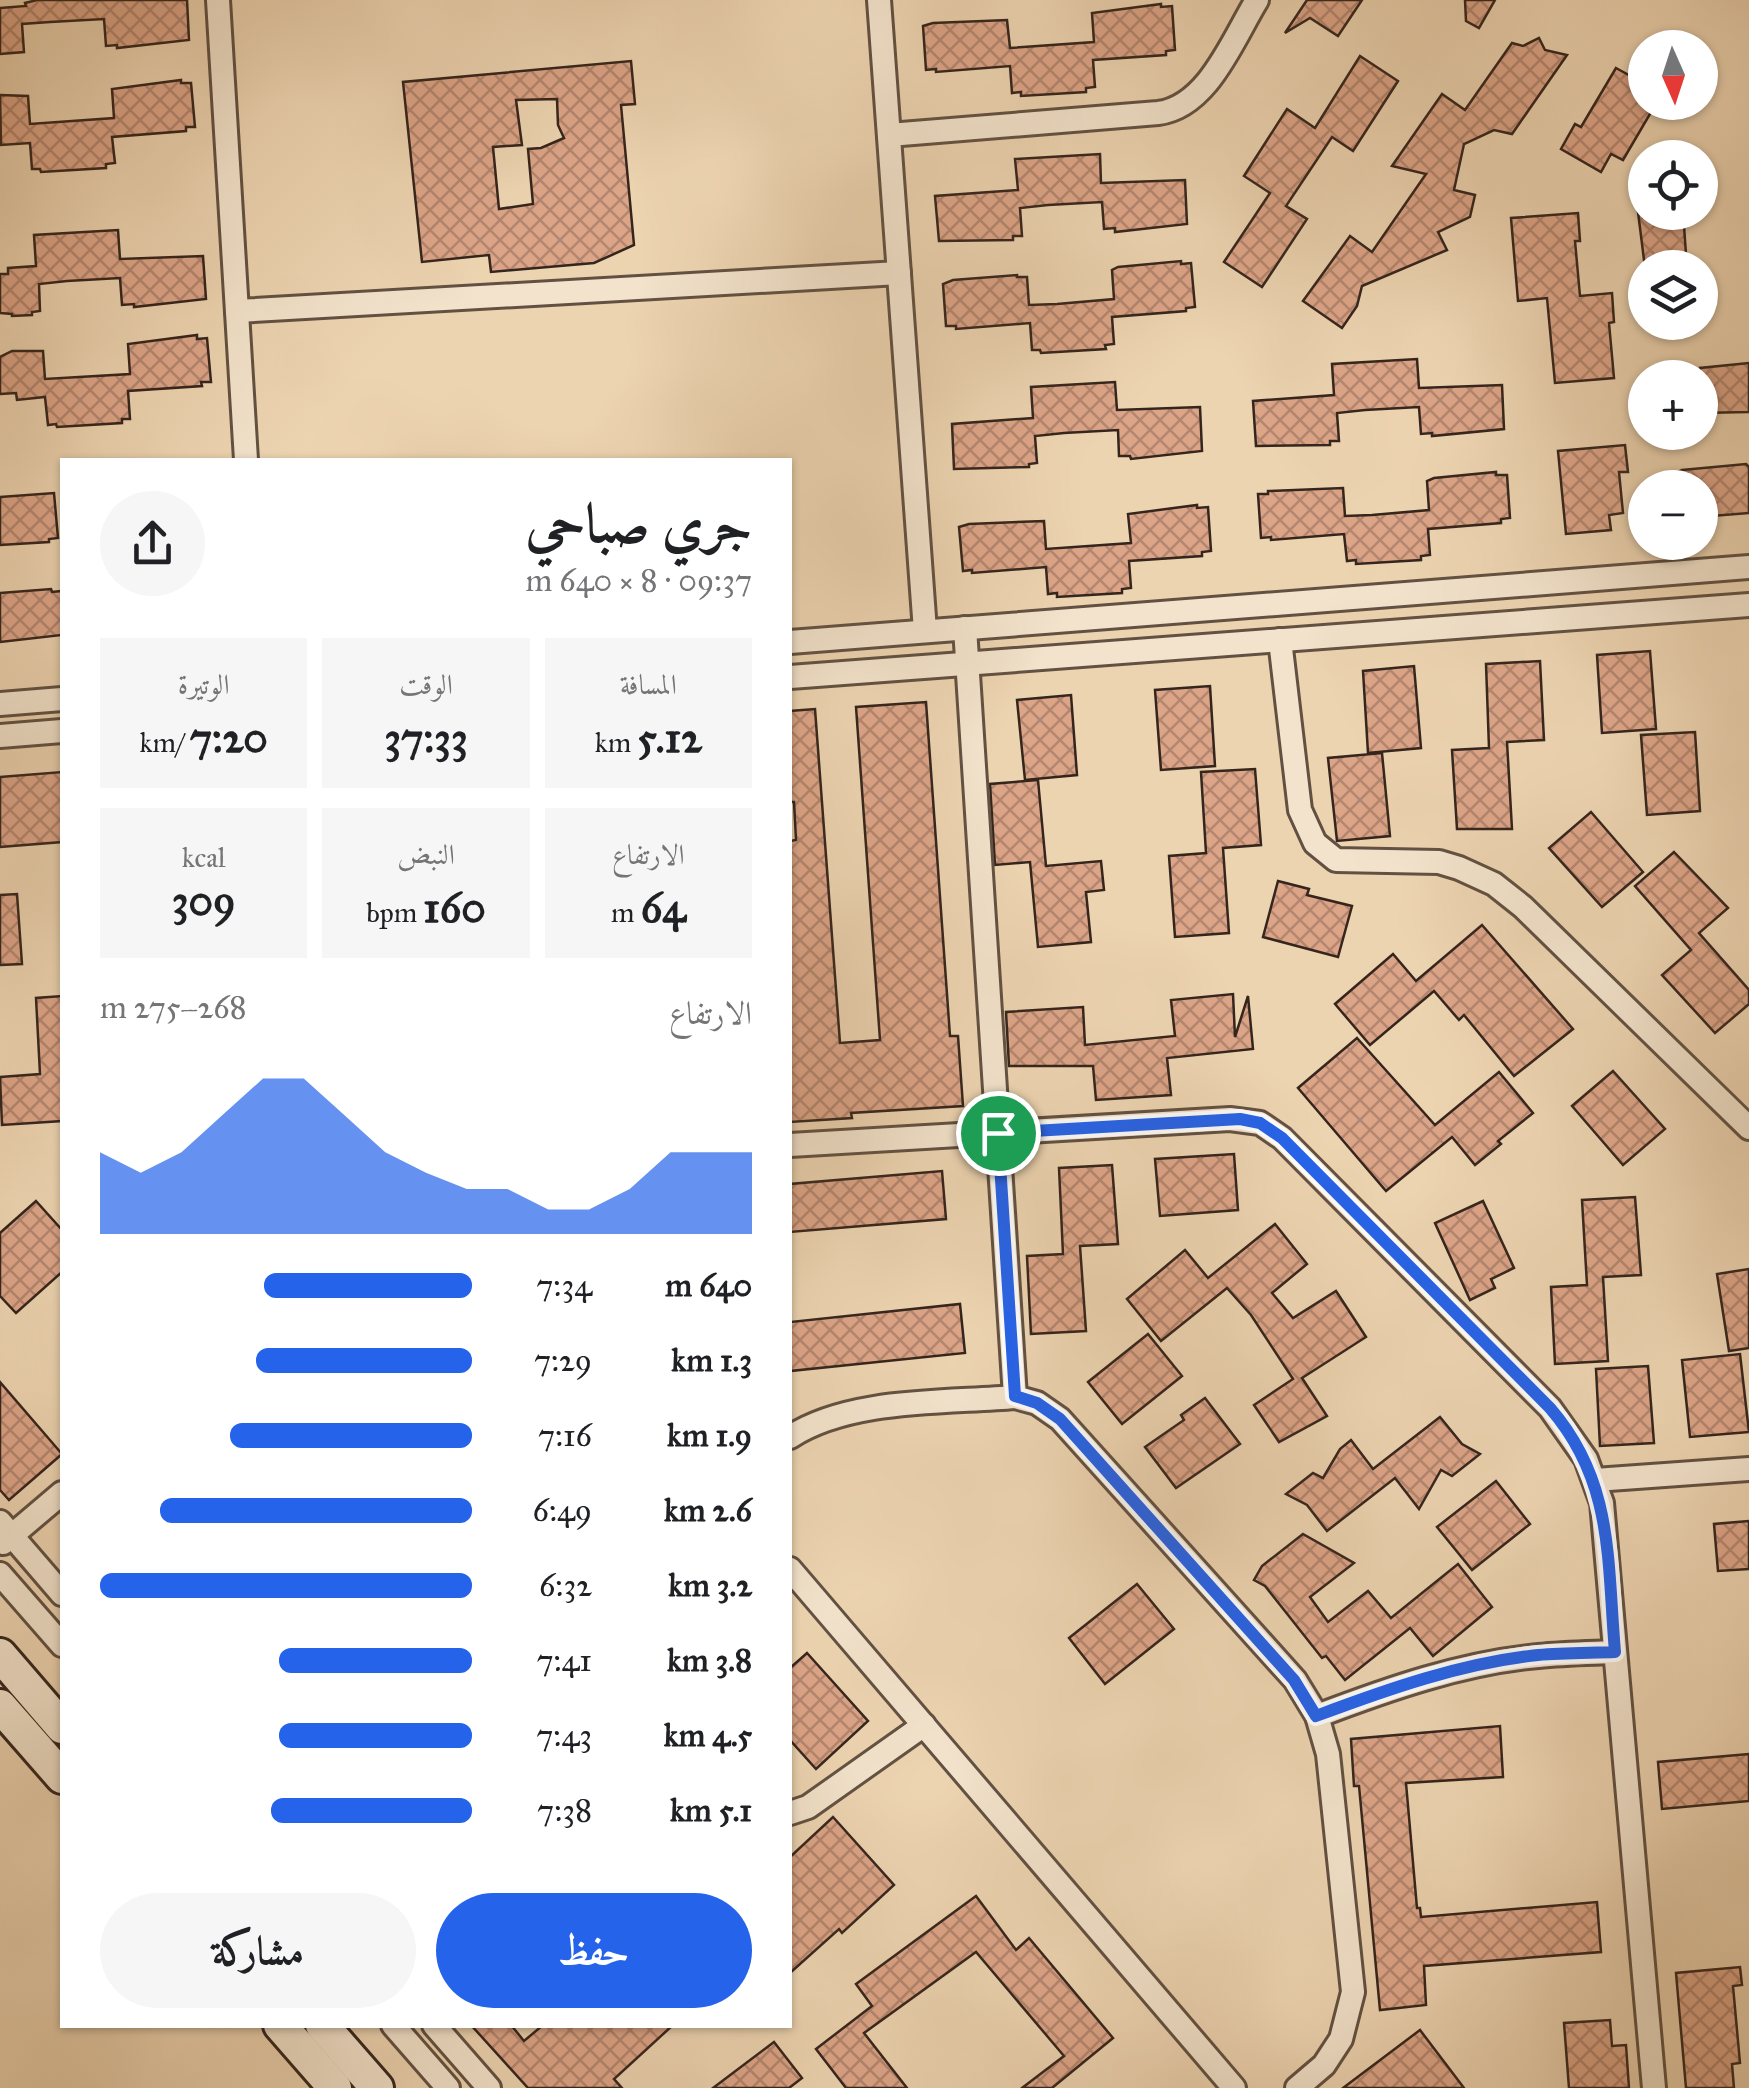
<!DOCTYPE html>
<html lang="ar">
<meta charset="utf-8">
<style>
:root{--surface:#fff;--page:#f6f6f6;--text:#202124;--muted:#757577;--accent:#2563eb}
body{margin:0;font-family:"IM FELL Great Primer",Amiri,serif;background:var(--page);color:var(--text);direction:rtl;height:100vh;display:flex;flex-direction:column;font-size:38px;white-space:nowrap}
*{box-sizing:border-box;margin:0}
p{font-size:32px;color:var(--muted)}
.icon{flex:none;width:55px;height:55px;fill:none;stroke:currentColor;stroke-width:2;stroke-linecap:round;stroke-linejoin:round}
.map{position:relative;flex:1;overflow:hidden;direction:ltr}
.sheet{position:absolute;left:60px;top:458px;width:732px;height:1570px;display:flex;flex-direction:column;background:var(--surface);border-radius:0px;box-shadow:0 2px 8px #0004;direction:rtl}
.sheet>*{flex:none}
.needle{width:65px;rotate:177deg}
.tools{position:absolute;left:1628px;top:30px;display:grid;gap:20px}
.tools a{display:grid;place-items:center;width:90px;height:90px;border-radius:50%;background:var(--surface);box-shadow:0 2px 8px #0004;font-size:50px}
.pin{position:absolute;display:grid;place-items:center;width:85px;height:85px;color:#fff;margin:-42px;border:5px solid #fff;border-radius:50%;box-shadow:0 2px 10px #0007}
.round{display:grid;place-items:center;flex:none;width:105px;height:105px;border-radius:52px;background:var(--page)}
.headline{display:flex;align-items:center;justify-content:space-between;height:170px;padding:0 40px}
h1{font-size:55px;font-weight:700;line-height:75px}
.figures{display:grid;grid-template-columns:repeat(3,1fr);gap:15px;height:170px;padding:10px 40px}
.figures div{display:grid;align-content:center;border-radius:0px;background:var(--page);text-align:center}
.figures b{font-size:42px;font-weight:700}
.figures small{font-size:28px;font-weight:400}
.figures p{font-size:28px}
.chart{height:280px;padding:20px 40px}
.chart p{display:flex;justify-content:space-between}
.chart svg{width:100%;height:180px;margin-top:10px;fill:var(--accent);opacity:.7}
.cta{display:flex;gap:20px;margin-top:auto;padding:20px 40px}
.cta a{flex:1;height:115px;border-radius:60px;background:var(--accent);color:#fff;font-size:40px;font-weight:700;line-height:115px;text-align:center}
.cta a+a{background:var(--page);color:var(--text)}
ul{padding:0 40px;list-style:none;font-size:32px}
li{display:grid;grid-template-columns:160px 120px 1fr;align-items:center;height:75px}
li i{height:25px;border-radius:12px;background:var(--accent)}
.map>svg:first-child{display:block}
.building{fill:url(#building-cross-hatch);stroke:#34251d;stroke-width:2.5;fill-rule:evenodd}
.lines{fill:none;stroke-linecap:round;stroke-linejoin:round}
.street-casing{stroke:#625142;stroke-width:28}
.secondary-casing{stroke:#34251d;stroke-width:38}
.street{stroke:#f3e3cc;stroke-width:22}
.secondary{stroke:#f3e3cc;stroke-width:32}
.route-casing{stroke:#fff;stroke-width:20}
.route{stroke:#2563eb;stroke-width:12}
</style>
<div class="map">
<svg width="1749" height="2088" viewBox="0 0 1749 2088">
<defs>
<pattern id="building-cross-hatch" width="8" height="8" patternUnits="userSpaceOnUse" patternTransform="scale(2.5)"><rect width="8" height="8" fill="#dda588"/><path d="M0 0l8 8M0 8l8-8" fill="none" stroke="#b4866f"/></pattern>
</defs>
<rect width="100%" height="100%" fill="#edd4b1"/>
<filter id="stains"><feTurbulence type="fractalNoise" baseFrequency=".002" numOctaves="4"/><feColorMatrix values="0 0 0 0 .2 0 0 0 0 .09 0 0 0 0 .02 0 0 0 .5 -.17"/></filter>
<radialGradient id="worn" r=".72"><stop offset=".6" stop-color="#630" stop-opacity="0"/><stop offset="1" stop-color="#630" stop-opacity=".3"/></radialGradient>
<g class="building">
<polygon points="37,0 187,0 189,40 117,48 117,45 106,46 104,19 50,22 22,24 24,52 0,54 0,8 26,6 25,3"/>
<polygon points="1307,0 1362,0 1338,36 1310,18 1285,33"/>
<polygon points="1465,0 1495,0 1479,28 1466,21"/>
<polygon points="1161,4 1161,7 1172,6 1175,50 1166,51 1166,55 1093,60 1095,87 1086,88 1086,92 1021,96 1021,92 1012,93 1010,66 936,72 936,69 926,70 923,26 933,23 1007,20 1010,48 1094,42 1092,13"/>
<polygon points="1539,38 1545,50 1567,55 1512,134 1494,130 1464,144 1454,190 1475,195 1470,217 1438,232 1447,250 1362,286 1357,306 1342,328 1303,301 1350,236 1372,252 1426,174 1392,166 1442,94 1465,110 1512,43 1523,46"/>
<polygon points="1360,56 1398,81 1353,151 1332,137 1286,206 1307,219 1262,287 1224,262 1270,193 1244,176 1287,109 1315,128"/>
<path d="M631,61L635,104L621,105L634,245L594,263L491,272L489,255L422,262L403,82ZM557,99L558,125L564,138L541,148L528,149L533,204L499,209L493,147L522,145L516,100Z"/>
<polygon points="1616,68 1645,84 1645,102 1657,102 1623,160 1611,154 1601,172 1561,149 1575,124 1581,127"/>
<polygon points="181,80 181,83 191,83 195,127 186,127 186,131 112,137 115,163 106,164 106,168 41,172 40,169 32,169 30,143 1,145 0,95 28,96 30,124 114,118 112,89"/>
<polygon points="1100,154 1101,183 1185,180 1187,224 1115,232 1115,228 1104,229 1102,202 1048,205 1020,208 1022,236 1013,236 1013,240 939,241 935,196 1018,190 1015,159"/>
<polygon points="1638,212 1683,212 1687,268 1645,268"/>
<polygon points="1578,213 1580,241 1575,241 1580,296 1612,293 1614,322 1609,323 1614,378 1555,383 1547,298 1518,301 1511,218"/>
<polygon points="118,230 120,259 203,256 206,299 134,307 134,304 122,305 120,278 67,281 39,284 40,311 32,312 32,315 12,316 12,314 0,313 0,274 8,274 8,268 36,266 34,235"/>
<polygon points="1181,261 1181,264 1191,263 1195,307 1186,308 1186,311 1112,317 1114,344 1105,345 1106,349 1041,353 1040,350 1032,350 1030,323 956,329 956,326 946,326 943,284 953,280 1017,275 1017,277 1027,277 1029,305 1057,304 1114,299 1112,270 1118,267"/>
<polygon points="197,335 197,339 207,338 211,382 201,382 202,386 128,391 130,419 122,419 122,423 57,427 56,424 48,425 45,397 17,400 16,393 0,394 0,357 12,351 43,351 45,379 130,374 128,344"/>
<polygon points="1417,359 1419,388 1502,385 1504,429 1432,436 1432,433 1421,434 1419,407 1365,410 1337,413 1339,441 1330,441 1330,445 1256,446 1253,401 1334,395 1332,364"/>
<polygon points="1749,363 1749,412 1700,413 1700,368"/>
<polygon points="1115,382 1117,410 1200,407 1202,451 1131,459 1130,456 1119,456 1118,430 1064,433 1035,436 1037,463 1029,464 1029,467 954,469 952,424 1033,418 1031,387"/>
<polygon points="1625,445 1628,472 1619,472 1623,513 1609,515 1611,530 1566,534 1558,451"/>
<polygon points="1746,464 1749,467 1749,513 1700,517 1700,488 1680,488 1678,472 1682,470"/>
<polygon points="1496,472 1496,475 1507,475 1510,518 1501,519 1501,523 1428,529 1430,555 1421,556 1421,560 1356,564 1356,560 1347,561 1344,534 1271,540 1271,537 1261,538 1258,494 1268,494 1268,491 1343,488 1345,516 1372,515 1429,510 1427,481 1434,478"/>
<polygon points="54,493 58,538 49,539 49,542 0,545 0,497"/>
<polygon points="1197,505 1197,508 1208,507 1211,551 1202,552 1202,556 1129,561 1131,588 1122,589 1122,593 1057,597 1057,593 1048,594 1046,567 972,573 972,570 963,571 959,527 969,524 1044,521 1046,549 1131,543 1128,514"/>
<polygon points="51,589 52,592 62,591 62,635 0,642 0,593"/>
<polygon points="1650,651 1656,729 1602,733 1597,655"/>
<polygon points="1540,661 1544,740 1507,742 1512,829 1457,829 1452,750 1489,748 1486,664"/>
<polygon points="1414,666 1421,748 1368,753 1363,671"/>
<polygon points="1210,686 1215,766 1161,770 1155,690"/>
<polygon points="1071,695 1077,775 1025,780 1017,700"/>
<polygon points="926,702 950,1036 958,1036 963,1106 851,1113 852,1118 790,1122 790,841 796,840 794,802 791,802 790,789 790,711 815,709 840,1043 880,1040 856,707"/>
<polygon points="1695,732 1700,811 1647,815 1641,735"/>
<polygon points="1382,753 1390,836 1337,841 1328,758"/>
<polygon points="1255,769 1261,845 1223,848 1229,933 1175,937 1169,856 1206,853 1201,772"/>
<polygon points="62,772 62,842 0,847 0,777"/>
<polygon points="1038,780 1046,866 1101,861 1104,890 1086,892 1091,942 1038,947 1030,862 995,865 990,784"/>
<polygon points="1591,812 1643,872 1602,907 1549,848"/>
<polygon points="1674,852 1728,908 1699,933 1749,990 1749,1004 1715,1033 1662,975 1691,950 1635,886"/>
<polygon points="1278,881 1309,889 1307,895 1352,906 1338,957 1263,937"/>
<polygon points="17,894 22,964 0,965 0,895"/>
<polygon points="1482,925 1573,1029 1514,1076 1464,1015 1459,1020 1434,991 1370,1045 1335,1004 1393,954 1416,981"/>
<polygon points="1233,994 1235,1037 1248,996 1253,1049 1167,1058 1171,1095 1096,1100 1093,1066 1009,1066 1006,1012 1083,1007 1085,1045 1175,1036 1171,1000"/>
<polygon points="62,996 62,1121 2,1125 0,1077 40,1074 36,998"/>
<polygon points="1357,1038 1435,1125 1499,1072 1533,1113 1498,1141 1501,1144 1475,1165 1452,1137 1386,1191 1298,1088"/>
<polygon points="1613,1071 1665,1129 1623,1165 1572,1106"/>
<polygon points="1234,1154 1238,1210 1160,1216 1155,1159"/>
<polygon points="1112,1165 1118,1244 1080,1246 1086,1331 1031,1334 1027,1256 1063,1254 1059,1168"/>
<polygon points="942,1171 946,1219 790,1232 790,1184"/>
<polygon points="1635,1197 1641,1275 1603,1277 1608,1361 1555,1364 1551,1287 1587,1285 1582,1200"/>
<polygon points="36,1201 62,1230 62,1272 16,1313 0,1296 0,1233"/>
<polygon points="1483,1201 1514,1268 1491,1279 1495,1288 1470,1300 1435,1223"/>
<polygon points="1275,1224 1307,1264 1272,1293 1293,1318 1336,1291 1366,1337 1302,1378 1327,1416 1279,1442 1254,1405 1293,1379 1251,1315 1227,1288 1161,1341 1127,1299 1185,1250 1208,1278"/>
<polygon points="1749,1269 1749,1348 1729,1351 1717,1274"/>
<polygon points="960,1304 965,1353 790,1371 790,1322"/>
<polygon points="1148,1334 1182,1376 1122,1424 1088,1382"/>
<polygon points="1740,1354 1749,1432 1690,1437 1682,1360"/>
<polygon points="1648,1366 1654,1443 1600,1446 1596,1369"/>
<polygon points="0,1382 62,1454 9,1500 0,1490"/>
<polygon points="1205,1398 1240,1444 1176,1488 1145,1447 1184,1420 1181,1415"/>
<polygon points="1440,1417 1462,1444 1480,1454 1452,1476 1441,1470 1419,1509 1395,1478 1327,1531 1307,1505 1286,1494 1313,1473 1323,1478 1340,1449 1351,1440 1373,1469"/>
<polygon points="1496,1481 1530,1524 1472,1570 1437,1527"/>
<polygon points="1749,1521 1749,1569 1718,1571 1714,1524"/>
<polygon points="1303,1534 1354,1563 1310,1597 1328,1622 1368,1591 1391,1618 1458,1564 1492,1607 1433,1656 1410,1628 1345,1680 1326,1656 1322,1658 1265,1586 1254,1580 1262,1566"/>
<polygon points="1137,1584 1174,1629 1105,1684 1069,1638"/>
<polygon points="807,1653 868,1721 816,1769 790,1740 790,1668"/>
<polygon points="1500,1726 1503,1777 1406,1783 1417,1908 1420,1908 1421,1917 1597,1902 1601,1952 1424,1966 1426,2005 1380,2010 1359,1786 1354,1786 1351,1739"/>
<polygon points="1749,1754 1749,1801 1662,1809 1658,1762"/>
<polygon points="833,1817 894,1885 842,1933 839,1929 790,1973 790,1857"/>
<polygon points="976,1896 1016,1950 1029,1938 1113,2038 1052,2088 1022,2088 1064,2056 976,1952 864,2033 907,2088 846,2088 816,2049 872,2006 856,1984"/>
<polygon points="1740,1967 1742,1985 1733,1986 1740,2063 1732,2064 1734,2088 1686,2088 1676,1973"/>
<polygon points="1610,2020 1612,2046 1626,2045 1629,2088 1569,2088 1564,2023"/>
<polygon points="471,2025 511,2025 524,2041 543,2025 673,2025 614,2079 622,2088 528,2088"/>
<polygon points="1420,2030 1464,2088 1343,2088"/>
<polygon points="774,2042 802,2078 789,2088 713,2088"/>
</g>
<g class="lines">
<g class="street-casing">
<g id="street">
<polyline points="218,0 246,460"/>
<polyline points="879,0 925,631"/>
<path d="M889,135L1158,113C1208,107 1233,39 1257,0"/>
<polyline points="237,311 899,273"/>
<polyline points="965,628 1015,1397"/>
<polyline points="1280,640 1300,810 1315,843 1336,860 1439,862 1459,868 1494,884 1523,907 1749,1128"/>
<polyline points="790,642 1749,567"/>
<polyline points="790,677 1749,605"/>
<polyline points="0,704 62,699"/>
<polyline points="0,736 62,731"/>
<polyline points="790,1145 1230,1119 1260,1123 1282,1138 1550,1408 1586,1459 1602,1503 1654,2088"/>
<path d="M790,1437C850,1398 945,1403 1015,1397L1037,1403L1060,1419L1295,1680L1317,1716L1328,1754L1353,1992L1341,2039L1324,2065L1297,2088"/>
<polyline points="1595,1480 1749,1469"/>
<polyline points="0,1522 62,1594"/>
<polyline points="3,1543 62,1493"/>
<polyline points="790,1569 1234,2088"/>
<polyline points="0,1574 62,1645"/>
<path d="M1317,1716C1388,1689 1462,1663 1538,1656C1564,1653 1590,1653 1615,1652"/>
<polyline points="790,1813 808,1807 924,1725"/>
<polyline points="393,2025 448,2088"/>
<polyline points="434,2025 489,2088"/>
</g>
</g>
<g class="secondary-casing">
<g id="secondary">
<polyline points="0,1655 62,1727"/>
<polyline points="0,1706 62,1777"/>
<polyline points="280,2025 335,2088"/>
<polyline points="322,2025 377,2088"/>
</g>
</g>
<use href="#street" class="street"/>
<use href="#secondary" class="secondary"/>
</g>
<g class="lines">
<g class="route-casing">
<path id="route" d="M1240,1119L1260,1123L1282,1138L1550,1408C1614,1482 1607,1560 1615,1652C1590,1653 1564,1653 1538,1655C1462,1663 1388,1689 1316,1716L1294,1680L1060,1419L1037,1403L1015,1396L998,1133Z"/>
</g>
<use href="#route" class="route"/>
</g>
<rect width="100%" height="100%" filter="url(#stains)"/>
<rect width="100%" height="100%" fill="url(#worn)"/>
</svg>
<div class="tools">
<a><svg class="needle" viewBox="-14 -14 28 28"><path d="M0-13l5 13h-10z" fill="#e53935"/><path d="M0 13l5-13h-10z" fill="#757577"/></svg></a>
<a><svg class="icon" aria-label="locate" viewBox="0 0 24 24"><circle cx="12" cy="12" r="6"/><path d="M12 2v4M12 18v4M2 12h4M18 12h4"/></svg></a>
<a><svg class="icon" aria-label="layers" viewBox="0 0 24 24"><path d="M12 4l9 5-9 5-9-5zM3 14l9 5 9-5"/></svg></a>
<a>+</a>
<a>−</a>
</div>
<div class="pin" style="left:998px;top:1133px;background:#1e9e55"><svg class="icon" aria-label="arrive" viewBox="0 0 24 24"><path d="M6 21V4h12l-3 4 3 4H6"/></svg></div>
<section class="sheet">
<div class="headline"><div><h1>جري صباحي</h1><p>09:37 · 8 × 640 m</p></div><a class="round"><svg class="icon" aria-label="share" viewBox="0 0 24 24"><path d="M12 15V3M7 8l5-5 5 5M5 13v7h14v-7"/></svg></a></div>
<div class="figures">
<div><p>المسافة</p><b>5.12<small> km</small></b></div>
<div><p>الوقت</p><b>37:33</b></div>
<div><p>الوتيرة</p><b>7:20<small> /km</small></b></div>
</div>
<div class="figures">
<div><p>الارتفاع</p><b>64<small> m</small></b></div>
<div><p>النبض</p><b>160<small> bpm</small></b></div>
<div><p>kcal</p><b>309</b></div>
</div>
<div class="chart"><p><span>الارتفاع</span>268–275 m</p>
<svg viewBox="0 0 160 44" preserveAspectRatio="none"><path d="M0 44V24L10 29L20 24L30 15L40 6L50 6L60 15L70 24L80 29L90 33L100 33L110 38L120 38L130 33L140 24L150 24L160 24V44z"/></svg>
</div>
<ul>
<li><b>640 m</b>7:34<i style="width:56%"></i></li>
<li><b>1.3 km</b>7:29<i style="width:58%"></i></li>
<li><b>1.9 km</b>7:16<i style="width:65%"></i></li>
<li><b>2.6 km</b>6:49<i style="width:84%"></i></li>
<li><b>3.2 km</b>6:32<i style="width:100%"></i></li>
<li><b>3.8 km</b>7:41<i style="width:52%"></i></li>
<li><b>4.5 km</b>7:43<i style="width:52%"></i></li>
<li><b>5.1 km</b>7:38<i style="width:54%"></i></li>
</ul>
<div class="cta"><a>حفظ</a><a>مشاركة</a></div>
</section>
</div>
